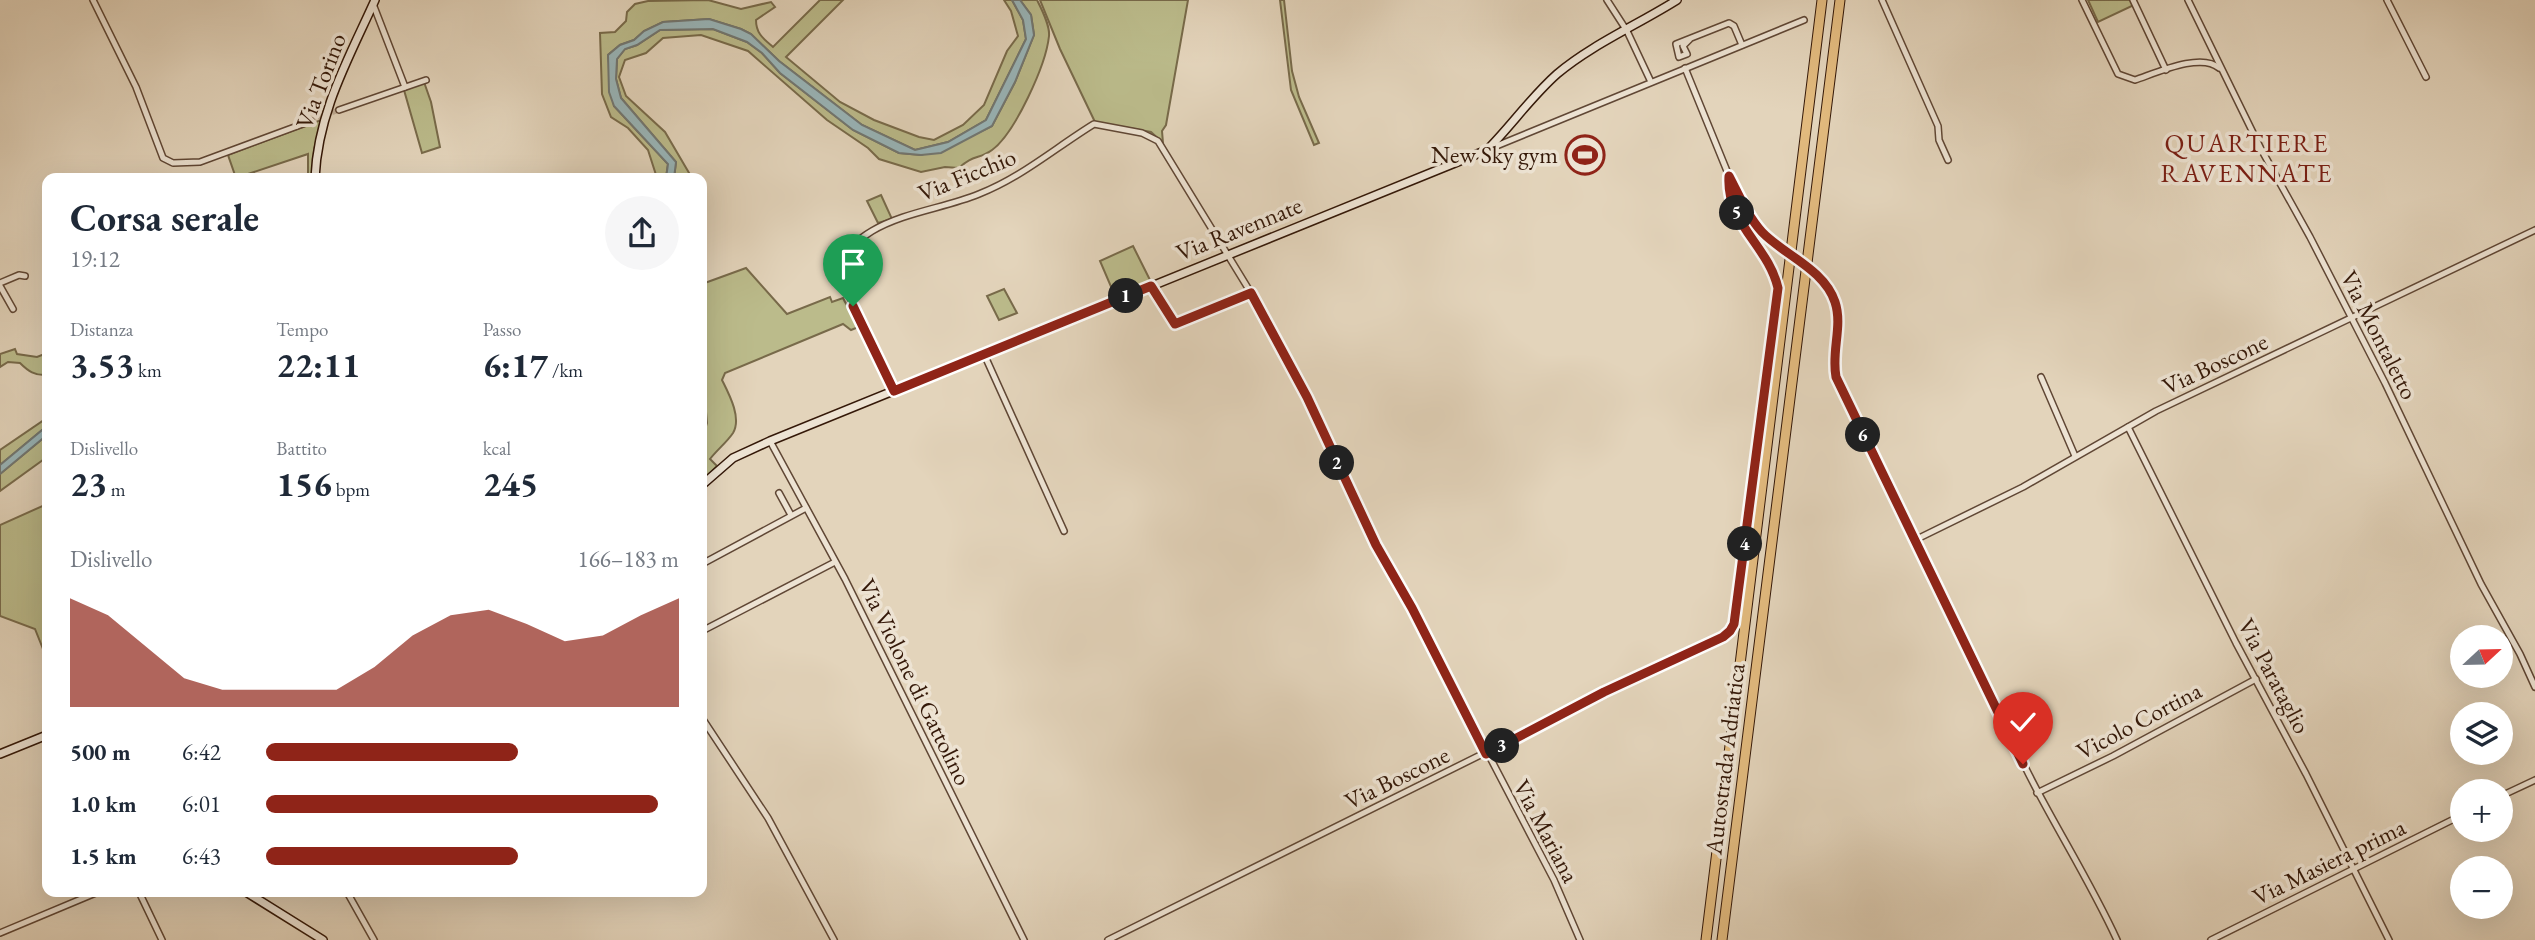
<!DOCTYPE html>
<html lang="it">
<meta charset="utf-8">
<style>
:root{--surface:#fff;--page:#f6f6f7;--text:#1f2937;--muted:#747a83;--accent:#8f2418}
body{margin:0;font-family:"EB Garamond",serif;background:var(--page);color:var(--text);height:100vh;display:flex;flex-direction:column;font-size:26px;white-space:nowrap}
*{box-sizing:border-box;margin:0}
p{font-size:23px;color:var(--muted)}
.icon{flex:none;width:38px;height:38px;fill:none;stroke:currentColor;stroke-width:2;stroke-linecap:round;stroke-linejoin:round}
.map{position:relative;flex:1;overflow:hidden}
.sheet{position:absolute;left:42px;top:173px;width:665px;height:724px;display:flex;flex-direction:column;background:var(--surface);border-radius:14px;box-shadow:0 7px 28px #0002}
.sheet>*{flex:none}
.needle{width:46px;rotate:68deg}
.buttons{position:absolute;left:2450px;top:625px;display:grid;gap:14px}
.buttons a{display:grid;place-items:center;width:63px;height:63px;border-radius:50%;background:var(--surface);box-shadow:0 7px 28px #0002;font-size:35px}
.pin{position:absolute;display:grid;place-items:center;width:60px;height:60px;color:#fff;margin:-72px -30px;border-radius:50% 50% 50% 0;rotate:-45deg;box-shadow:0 0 7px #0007}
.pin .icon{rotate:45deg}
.km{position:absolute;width:35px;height:35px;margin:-18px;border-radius:50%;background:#222;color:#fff;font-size:19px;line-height:35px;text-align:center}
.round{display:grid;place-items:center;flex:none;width:74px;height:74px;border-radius:37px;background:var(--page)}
.head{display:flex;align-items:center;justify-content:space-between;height:119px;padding:0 28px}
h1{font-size:38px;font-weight:700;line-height:52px}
.figures{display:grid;grid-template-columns:repeat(3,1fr);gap:10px;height:119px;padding:7px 28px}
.figures div{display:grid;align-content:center}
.figures b{font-size:35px;font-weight:700}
.figures small{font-size:19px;font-weight:400}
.figures p{font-size:19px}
.chart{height:196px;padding:14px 28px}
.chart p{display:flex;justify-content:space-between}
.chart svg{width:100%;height:126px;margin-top:7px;fill:var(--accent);opacity:.7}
ul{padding:0 28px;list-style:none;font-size:23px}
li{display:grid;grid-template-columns:112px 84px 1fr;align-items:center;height:52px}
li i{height:18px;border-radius:9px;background:var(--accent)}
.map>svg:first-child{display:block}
.green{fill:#bbbb8b;stroke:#786a4a;stroke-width:2}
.water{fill:#99b6ba;stroke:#717773;stroke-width:2}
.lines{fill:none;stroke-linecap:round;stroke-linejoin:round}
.street-tunnel{stroke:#c0ae97;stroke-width:5;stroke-dasharray:5 2.5;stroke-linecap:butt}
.street-casing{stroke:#604735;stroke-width:8}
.secondary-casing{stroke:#341808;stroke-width:10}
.highway-casing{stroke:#341808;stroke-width:11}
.street{stroke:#ede3d3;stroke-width:5}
.secondary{stroke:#ede3d3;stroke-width:7}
.highway{stroke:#e2ba7e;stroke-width:9}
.street-bridge-casing{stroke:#604735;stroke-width:8;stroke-linecap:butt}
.street-bridge{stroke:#ede3d3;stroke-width:5}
.route-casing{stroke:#fff;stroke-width:14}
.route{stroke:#8f2418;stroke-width:9}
.labels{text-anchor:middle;stroke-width:7;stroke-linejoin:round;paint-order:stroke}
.street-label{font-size:24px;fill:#341808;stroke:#ede3d3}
.poi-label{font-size:24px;fill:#341808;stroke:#ede3d3;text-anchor:end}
.neighbourhood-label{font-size:26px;letter-spacing:2px;fill:#7a1f14;stroke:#ede3d3}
</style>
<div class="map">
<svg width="2535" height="940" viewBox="0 0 2535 940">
<rect width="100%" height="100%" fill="#e3d4bb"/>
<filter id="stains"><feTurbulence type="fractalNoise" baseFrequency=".00286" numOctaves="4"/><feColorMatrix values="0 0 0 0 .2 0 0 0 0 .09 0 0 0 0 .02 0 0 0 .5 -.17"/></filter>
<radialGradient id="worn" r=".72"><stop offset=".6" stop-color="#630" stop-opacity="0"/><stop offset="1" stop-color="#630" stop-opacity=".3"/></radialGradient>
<g class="green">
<path d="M708,0L741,9L771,2L775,7L756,20C756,34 764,39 773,47L820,0H843L786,57L840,102L874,120L919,137L934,140L963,125L984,105L1007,51L1018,36L1011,11L1004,0H1012L1023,20L1026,39L986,120L948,142L915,150L862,125L779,61L751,34L741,29L709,19L663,22L644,31L634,40L620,45L608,55L614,106L668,164L666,178H657L648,150L628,128L611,117L602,94L600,33L615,32L626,21L627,12L635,4L648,1Z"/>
<path d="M1020,0H1037C1042,10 1050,25 1049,36C1046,65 1015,133 992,150C980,159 972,155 959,168L945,167L921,172L879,159L868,148L827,120L748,51L701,35L663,38L646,53L625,60L619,77L626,96L665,132L692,178H674L676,162L621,98L616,79L617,59L625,49L637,45L660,30L713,29L747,42L762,53L780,73L853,130L899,153L921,155L959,142L992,126L1015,82L1034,35L1031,15Z"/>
<polygon points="1040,0 1188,0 1166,125 1162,131 1163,143 1151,132 1095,122 1060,49"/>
<polygon points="1280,0 1284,0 1292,71 1299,97 1319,143 1314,145 1291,90"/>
<polygon points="2088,0 2132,0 2134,5 2098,22"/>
<polygon points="424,82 431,102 440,147 422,153 404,90"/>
<polygon points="321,120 314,150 312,178 308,178 308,154 236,178 228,155"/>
<polygon points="881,195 892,219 878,223 867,201"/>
<polygon points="1133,246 1151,282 1115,296 1100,261"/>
<path d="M746,268L787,314L830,297L832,302L843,298C848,309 855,315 861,326L851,330L843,324L725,373L722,380C729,394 742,418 733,433C727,442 717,450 710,459L717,466L702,481V439L707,423L705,401L702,390V284Z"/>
<polygon points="1004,289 1017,313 999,320 987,296"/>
<path d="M15,349L17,354L37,357L47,353V375C35,376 28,371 20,363L8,362L0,367V354Z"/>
<polygon points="47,418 47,426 0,465 0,450"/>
<polygon points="47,435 47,457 0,491 0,474"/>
<polygon points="47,504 47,659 35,629 0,616 0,525"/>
</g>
<g class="water">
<polygon points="1012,0 1020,0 1031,15 1034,35 1015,82 992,126 941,153 921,155 899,153 853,130 780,73 762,53 747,42 713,29 660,30 637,45 625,49 617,59 616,79 621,98 676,162 674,178 666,178 668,164 614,106 609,92 608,55 620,45 634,40 644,31 663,22 709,19 741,29 751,34 779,61 862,125 915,150 948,142 986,120 1026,39 1023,20"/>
<polygon points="47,426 47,435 0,474 0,465"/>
</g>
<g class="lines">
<polyline class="street-tunnel" points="311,121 339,110"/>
<g class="street-casing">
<g id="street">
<polyline points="93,0 136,87 163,158 173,163 200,162 311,121"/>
<polyline points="1607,0 1627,31 1651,82"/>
<polyline points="1882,0 1938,126 1939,140 1948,160"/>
<path d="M2082,0L2118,74L2135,80C2156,73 2201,52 2219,68"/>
<polyline points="2133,0 2166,70"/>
<polyline points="2188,0 2261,149 2310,237 2385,383 2481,584 2520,654 2535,687"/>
<polyline points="2387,0 2426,77"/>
<polyline points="373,4 405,87"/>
<polyline points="1690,39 1683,46 1687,54 1679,57 1676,44 1729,23 1734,26 1742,45"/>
<polyline points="1685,68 1729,176 1761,231"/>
<polyline points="339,110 426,80"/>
<polyline points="1489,149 1804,20"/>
<polyline points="0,283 19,275 25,276"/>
<polyline points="0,286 13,309"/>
<polyline points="1151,286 1175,324 1251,293"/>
<path d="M1833,353L1836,377L1847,402L2008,730C2039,803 2084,868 2117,940"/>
<polyline points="984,354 1064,531"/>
<polyline points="2041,377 2075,456"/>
<path d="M894,391L837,270C838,255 860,238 872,231C904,212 945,208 979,194C1022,177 1055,148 1094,124L1142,133L1158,141L1251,293L1307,397L1376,546L1412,608L1554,880L1580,940"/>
<polyline points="2128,427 2236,643 2306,774 2389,940"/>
<polyline points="770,441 845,579 1024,940"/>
<polyline points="779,493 791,515"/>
<polyline points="1915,540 2023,487 2156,411 2535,230"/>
<polyline points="702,564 806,508"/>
<polyline points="702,631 835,562"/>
<polyline points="702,718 768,818 834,940"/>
<polyline points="2037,793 2113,756 2256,679"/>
<polyline points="2501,796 2535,780"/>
<polyline points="139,892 162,940"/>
<polyline points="347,892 374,940"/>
<polyline points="0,933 98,892"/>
<path d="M1108,940L1730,631L1734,624L1778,288C1768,245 1726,224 1729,176"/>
<polyline points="2211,940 2462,815"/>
</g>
</g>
<g class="secondary-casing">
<g id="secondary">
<path d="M315,178C318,112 348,60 375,0"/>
<path d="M702,485L733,458L770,441L1487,150C1511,126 1531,97 1557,74C1591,45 1639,24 1677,0"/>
<polyline points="0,754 47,735"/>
<polyline points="246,892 323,940"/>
</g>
</g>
<g class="highway-casing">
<g id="highway">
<polyline points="1706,940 1822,0"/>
<polyline points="1722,940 1840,0"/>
</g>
</g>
<use href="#street" class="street"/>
<use href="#secondary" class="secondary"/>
<use href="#highway" class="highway"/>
<g class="street-bridge-casing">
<path id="street-bridge" d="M1761,231C1783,252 1827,273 1835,303C1840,319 1835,337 1833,353"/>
</g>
<use href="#street-bridge" class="street-bridge"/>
</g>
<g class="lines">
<g class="route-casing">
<path id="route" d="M853,306L894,391L1151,286L1175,324L1251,293L1307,397L1376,545L1412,608L1486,754L1604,692L1723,637L1730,631L1734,624L1778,288C1768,245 1726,224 1729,176C1739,195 1748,217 1762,232C1784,255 1824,269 1835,302C1843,326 1831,352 1836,377L2023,764"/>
</g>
<use href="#route" class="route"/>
</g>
<defs>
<g id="stadium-ring" transform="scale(2.0125)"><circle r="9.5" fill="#ede3d3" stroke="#8f2418" stroke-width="1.5"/><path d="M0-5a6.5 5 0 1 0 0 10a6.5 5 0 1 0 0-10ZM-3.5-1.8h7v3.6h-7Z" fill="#8f2418"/></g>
</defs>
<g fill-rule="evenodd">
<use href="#stadium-ring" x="1585" y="155"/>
</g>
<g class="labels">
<g class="street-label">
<text transform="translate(321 81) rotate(-69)" y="8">Via Torino</text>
<text transform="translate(967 175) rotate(-22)" y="8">Via Ficchio</text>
<text transform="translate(1239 229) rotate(-22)" y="8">Via Ravennate</text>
<text transform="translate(2379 335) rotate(63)" y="8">Via Montaletto</text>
<text transform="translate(2215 364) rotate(-25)" y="8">Via Boscone</text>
<text transform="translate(2274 676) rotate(62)" y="8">Via Parataglio</text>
<text transform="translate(915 682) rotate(64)" y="8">Via Violone di Gattolino</text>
<text transform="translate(2139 721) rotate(-28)" y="8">Vicolo Cortina</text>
<text transform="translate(1725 759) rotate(-83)" y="8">Autostrada Adriatica</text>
<text transform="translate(1397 778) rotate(-26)" y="8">Via Boscone</text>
<text transform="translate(1546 831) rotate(62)" y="8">Via Mariana</text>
<text transform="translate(2329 862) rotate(-26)" y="8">Via Masiera prima</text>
</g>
<g class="poi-label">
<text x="1558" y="163">New Sky gym</text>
</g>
<g class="neighbourhood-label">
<text x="2247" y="152">QUARTIERE<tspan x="2247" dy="30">RAVENNATE</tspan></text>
</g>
</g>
<rect width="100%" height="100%" filter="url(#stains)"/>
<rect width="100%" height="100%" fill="url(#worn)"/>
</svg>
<div class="buttons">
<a><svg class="needle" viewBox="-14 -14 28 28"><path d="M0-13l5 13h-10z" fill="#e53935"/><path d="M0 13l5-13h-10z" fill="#747a83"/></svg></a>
<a><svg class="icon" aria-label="layers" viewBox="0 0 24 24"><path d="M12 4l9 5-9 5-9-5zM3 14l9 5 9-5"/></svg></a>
<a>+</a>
<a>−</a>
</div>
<div class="pin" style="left:853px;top:306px;background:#1e9e55"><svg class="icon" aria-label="arrive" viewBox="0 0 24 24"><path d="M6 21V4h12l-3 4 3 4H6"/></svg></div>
<div class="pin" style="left:2023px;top:764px;background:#d93025"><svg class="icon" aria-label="check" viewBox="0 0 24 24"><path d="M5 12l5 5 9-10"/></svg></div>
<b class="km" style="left:1126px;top:296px">1</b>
<b class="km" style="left:1337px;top:463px">2</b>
<b class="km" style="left:1502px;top:746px">3</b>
<b class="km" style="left:1745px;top:544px">4</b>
<b class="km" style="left:1737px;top:213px">5</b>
<b class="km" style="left:1863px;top:435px">6</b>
<section class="sheet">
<div class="head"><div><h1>Corsa serale</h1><p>19:12</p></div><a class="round"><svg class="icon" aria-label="share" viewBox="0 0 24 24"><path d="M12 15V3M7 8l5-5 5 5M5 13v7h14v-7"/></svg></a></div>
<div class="figures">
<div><p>Distanza</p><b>3.53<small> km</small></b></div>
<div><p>Tempo</p><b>22:11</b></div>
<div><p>Passo</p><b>6:17<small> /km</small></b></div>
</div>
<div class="figures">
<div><p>Dislivello</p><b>23<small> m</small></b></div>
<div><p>Battito</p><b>156<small> bpm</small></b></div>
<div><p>kcal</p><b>245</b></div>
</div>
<div class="chart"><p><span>Dislivello</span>166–183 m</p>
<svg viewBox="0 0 160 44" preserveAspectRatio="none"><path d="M0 44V6L10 12L20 23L30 34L40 38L50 38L60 38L70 38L80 30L90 19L100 12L110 10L120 15L130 21L140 19L150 12L160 6V44z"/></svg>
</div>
<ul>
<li><b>500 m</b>6:42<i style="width:61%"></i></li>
<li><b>1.0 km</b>6:01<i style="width:95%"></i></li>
<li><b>1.5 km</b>6:43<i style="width:61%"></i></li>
</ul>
</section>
</div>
